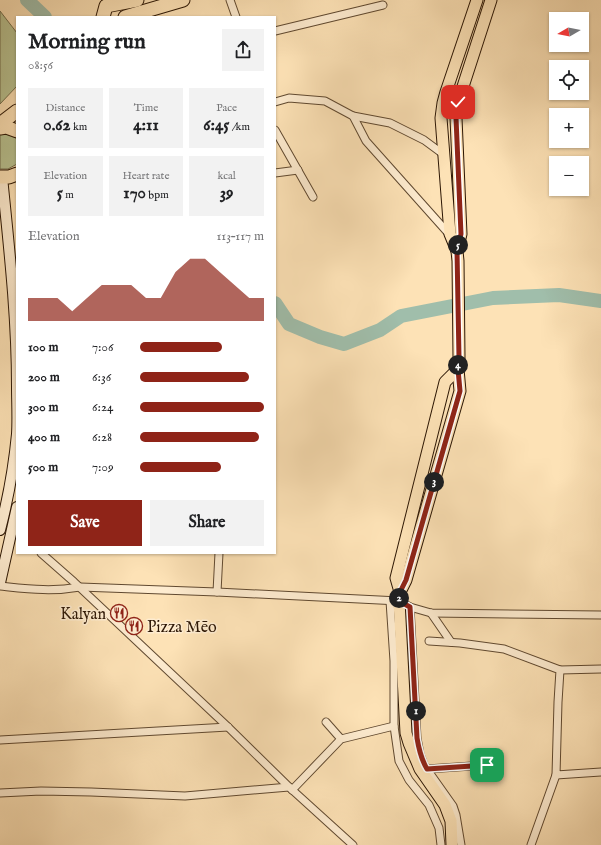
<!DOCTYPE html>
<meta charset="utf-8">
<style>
:root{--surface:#fff;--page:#f2f2f2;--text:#202124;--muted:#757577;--accent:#8f2418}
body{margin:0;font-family:"IM FELL English",serif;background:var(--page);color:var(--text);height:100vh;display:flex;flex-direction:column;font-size:15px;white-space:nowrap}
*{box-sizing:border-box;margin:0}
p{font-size:13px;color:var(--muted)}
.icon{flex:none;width:22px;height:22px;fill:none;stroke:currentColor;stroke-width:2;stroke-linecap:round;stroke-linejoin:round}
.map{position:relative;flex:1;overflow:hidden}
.details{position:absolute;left:16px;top:16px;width:260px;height:538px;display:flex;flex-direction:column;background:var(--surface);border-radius:0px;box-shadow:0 1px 3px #0004}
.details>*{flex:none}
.needle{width:26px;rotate:260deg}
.fabs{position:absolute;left:549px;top:12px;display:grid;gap:8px}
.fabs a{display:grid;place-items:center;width:40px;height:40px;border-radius:0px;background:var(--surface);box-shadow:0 1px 3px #0004;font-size:20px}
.pin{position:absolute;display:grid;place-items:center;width:34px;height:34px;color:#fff;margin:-17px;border-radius:8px;box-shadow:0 2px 6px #0006}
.km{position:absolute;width:20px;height:20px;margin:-10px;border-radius:50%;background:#222;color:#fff;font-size:11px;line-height:20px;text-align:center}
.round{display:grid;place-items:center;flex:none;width:42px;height:42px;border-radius:0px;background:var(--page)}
.summary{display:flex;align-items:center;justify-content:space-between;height:68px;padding:0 12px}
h1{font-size:22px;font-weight:700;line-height:30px}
.metrics{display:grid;grid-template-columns:repeat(3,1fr);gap:6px;height:68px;padding:4px 12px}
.metrics div{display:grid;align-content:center;border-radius:0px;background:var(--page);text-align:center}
.metrics b{font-size:17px;font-weight:700}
.metrics small{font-size:11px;font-weight:400}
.metrics p{font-size:11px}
.chart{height:112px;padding:8px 12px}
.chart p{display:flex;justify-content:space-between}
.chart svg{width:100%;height:72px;margin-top:4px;fill:var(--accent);opacity:.7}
.action{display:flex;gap:8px;margin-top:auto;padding:8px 12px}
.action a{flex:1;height:46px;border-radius:0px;background:var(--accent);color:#fff;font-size:16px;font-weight:700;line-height:46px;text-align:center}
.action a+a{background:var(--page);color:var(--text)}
ul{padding:0 12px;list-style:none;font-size:13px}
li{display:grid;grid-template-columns:64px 48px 1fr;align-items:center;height:30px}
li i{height:10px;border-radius:5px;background:var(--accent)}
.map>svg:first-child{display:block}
.green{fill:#b9c493;stroke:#726d4c}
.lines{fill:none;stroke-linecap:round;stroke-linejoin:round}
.river{stroke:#a0beab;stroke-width:14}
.street-casing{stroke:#604930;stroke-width:9}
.secondary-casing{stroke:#2c1604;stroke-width:12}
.primary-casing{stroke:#2c1604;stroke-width:13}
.highway-casing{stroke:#2c1604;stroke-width:15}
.street{stroke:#feecd0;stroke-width:7}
.secondary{stroke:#feecd0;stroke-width:10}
.primary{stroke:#fde2b6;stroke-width:11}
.highway{stroke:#fde2b6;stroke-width:13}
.route-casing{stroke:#fff;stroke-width:8}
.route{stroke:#8f2418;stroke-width:5}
.labels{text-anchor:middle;stroke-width:3;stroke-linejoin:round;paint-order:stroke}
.poi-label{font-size:16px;fill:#2c1604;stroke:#feecd0;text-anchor:end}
</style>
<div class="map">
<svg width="601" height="845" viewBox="0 0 601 845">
<rect width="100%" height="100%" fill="#fde2b6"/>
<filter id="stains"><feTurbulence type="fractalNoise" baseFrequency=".005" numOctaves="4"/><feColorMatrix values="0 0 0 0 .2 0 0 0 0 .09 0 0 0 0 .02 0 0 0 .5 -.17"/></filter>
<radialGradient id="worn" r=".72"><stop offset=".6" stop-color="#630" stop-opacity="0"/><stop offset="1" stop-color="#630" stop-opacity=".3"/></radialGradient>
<g class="green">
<polygon points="0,11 17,33 17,86 0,104"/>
<polygon points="4,133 10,134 17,139 17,164 8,169 0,169 0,134"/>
</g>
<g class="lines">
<g class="river">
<polyline points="27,0 45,17"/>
<polyline points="275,303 289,324 320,337 344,344 380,330 401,316 493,298 559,295 601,301"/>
</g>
<g class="street-casing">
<g id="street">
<polyline points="230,0 236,17"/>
<polyline points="275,31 383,5"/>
<polyline points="275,102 289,98 325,101 353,116 366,141 449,234"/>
<polyline points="353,116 390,123 424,140 443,154"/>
<polyline points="275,130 313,197"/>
<polyline points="275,173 298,170"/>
<polyline points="41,553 74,582 228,727 289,787 353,845"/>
<path d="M0,586C29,589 51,592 80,587L217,592L399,601L410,607L431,613L601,615"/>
<polyline points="217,592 219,553"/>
<polyline points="390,601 394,661 394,726 399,761 409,780 429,805 439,828 441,845"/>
<polyline points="410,607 417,738 420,754 424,765 453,806 456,815 461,845"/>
<polyline points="431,613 451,642"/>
<polyline points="429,641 460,643 504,649 560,670 558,702 556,775 601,772"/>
<polyline points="560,670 601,669"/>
<polyline points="326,722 341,739"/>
<polyline points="0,740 228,727"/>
<polyline points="427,769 487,765"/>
<polyline points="292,790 341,739 394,726"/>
<polyline points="0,793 41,791 91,792 185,796 289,787"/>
<polyline points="531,845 556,775"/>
</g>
</g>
<g class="secondary-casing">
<g id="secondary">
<path d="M0,530C8,499 14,466 17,434C18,418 17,402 17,386C17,316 9,247 2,177"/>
<polyline points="0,583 17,507"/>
</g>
</g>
<g class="primary-casing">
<g id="primary">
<polyline points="457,251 461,234 456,118 458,102 491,0"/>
<polyline points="400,592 396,578 445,382 458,369"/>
<polyline points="452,845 451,821 445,805 420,769 409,743 406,733 399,601 400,592 406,580 460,391 458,369 459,357 458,261 457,251 450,234 441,118 443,103 446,92 477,0"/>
</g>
</g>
<g class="highway-casing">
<g id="highway">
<polyline points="103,17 106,6 137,0"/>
<polyline points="125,17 183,0"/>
<polyline points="0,124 17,111"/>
<polyline points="0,128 6,127 17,131"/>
<polyline points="0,177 9,177 17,174"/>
</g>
</g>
<use href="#street" class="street"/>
<use href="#secondary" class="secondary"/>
<use href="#primary" class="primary"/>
<use href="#highway" class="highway"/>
</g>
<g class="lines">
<g class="route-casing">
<path id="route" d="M458,102L456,118L461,234L457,251L459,357L458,369L460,391L406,580L400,592L399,601L410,607L417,738C419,750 421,759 427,769L487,765"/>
</g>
<use href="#route" class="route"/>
</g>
<defs>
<g id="restaurant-ring" transform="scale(0.9)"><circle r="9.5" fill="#feecd0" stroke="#8f2418" stroke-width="1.5"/><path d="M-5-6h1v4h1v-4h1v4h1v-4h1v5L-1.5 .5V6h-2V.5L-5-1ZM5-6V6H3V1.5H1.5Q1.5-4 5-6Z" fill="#8f2418"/></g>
</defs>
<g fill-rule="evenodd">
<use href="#restaurant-ring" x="119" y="613"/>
<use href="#restaurant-ring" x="134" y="626"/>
</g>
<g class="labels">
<g class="poi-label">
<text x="106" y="619">Kalyan</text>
<text x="147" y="632" text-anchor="start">Pizza Mēo</text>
</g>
</g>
<rect width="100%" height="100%" filter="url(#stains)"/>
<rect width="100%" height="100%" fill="url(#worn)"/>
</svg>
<div class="fabs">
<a><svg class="needle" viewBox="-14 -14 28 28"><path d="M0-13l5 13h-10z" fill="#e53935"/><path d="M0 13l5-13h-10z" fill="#757577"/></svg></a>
<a><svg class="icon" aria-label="locate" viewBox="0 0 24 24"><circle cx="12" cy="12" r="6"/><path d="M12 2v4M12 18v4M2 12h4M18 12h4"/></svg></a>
<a>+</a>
<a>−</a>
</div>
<div class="pin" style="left:487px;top:765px;background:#1e9e55"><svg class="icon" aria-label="arrive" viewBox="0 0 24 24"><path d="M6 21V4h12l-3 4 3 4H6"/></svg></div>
<div class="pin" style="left:458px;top:102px;background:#d93025"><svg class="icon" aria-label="check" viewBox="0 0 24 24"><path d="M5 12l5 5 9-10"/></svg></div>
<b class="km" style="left:416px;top:711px">1</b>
<b class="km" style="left:399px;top:598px">2</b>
<b class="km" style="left:434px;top:482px">3</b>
<b class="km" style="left:458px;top:365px">4</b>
<b class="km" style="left:458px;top:245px">5</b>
<section class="details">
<div class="summary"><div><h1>Morning run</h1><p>08:56</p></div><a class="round"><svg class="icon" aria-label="share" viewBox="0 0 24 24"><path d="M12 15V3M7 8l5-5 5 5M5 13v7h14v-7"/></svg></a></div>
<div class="metrics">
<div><p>Distance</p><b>0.62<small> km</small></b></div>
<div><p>Time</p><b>4:11</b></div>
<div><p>Pace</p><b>6:45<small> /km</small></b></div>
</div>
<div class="metrics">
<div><p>Elevation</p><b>5<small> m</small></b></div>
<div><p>Heart rate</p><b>170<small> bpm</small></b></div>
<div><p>kcal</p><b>39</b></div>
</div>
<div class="chart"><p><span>Elevation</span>113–117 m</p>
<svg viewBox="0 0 160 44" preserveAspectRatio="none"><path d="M0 44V30L10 30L20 30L30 38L40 30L50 22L60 22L70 22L80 30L90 30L100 14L110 6L120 6L130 14L140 22L150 30L160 30V44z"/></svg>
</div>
<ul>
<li><b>100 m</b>7:06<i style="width:66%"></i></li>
<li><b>200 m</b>6:36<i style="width:88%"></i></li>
<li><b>300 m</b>6:24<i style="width:100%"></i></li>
<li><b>400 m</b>6:28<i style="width:96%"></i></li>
<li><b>500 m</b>7:09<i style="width:65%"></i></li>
</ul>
<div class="action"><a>Save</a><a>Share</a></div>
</section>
</div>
